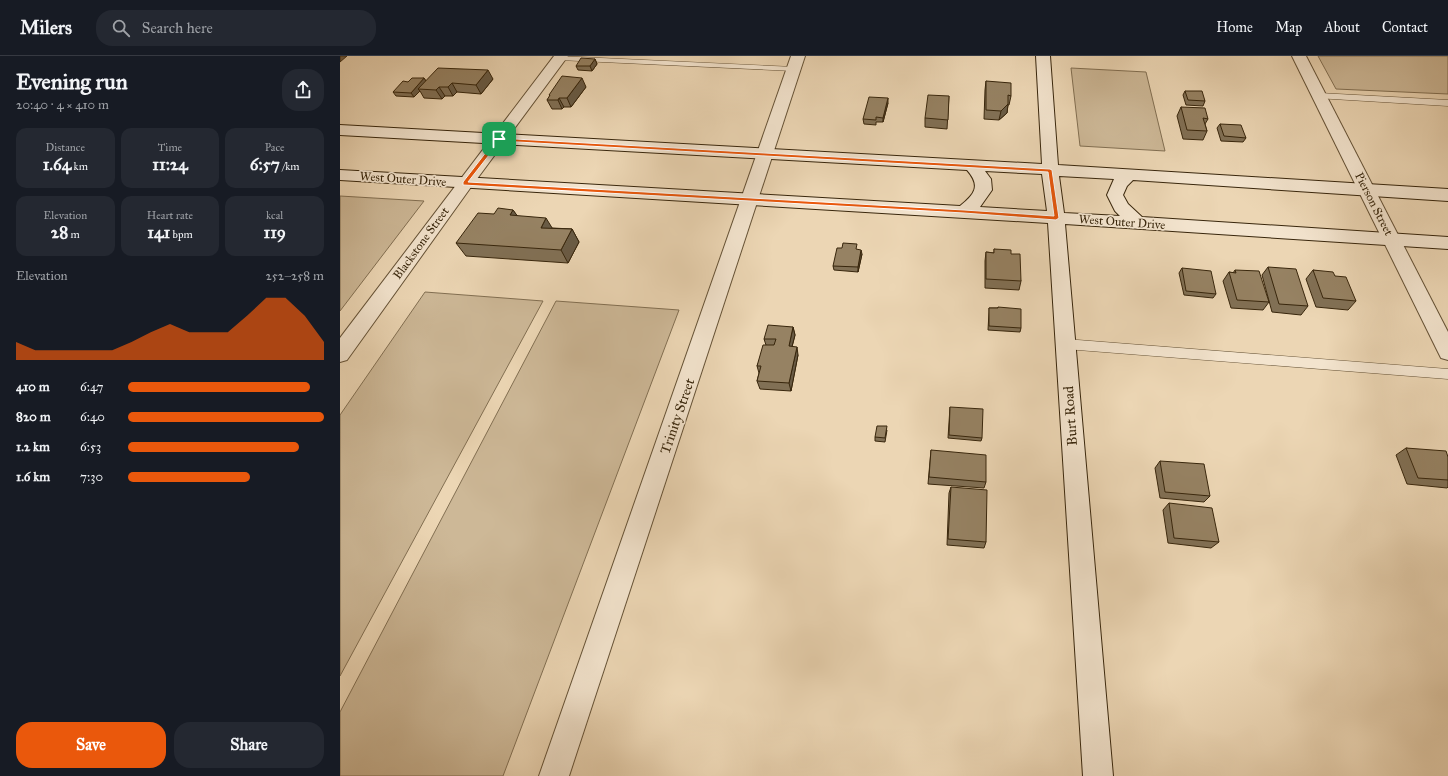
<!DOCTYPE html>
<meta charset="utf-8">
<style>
:root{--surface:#171b24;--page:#242831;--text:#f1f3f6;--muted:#9ea1a6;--line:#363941;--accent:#ea580c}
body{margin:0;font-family:"IM FELL Great Primer",serif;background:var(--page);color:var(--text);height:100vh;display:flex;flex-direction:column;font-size:15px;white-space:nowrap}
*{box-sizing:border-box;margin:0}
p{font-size:13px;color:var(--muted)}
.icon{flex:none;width:22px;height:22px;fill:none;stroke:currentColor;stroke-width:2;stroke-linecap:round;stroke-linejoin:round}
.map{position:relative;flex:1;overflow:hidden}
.sheet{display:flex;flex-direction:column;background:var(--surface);width:340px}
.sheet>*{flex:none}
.pin{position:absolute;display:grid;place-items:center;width:34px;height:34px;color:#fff;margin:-17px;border-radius:8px;box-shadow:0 2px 6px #0006}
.round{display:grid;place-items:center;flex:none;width:42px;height:42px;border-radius:16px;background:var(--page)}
.overview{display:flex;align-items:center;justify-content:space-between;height:68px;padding:0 16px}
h1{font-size:22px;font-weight:700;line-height:30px}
.figures{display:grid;grid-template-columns:repeat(3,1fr);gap:6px;height:68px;padding:4px 16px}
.figures div{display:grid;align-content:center;border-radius:10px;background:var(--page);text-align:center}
.figures b{font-size:17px;font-weight:700}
.figures small{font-size:11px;font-weight:400}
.figures p{font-size:11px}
.chart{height:112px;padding:8px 16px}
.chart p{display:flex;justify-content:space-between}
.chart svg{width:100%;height:72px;margin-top:4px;fill:var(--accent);opacity:.7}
.primary-button{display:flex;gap:8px;margin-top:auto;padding:8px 16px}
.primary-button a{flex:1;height:46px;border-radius:16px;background:var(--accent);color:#fff;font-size:16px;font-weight:700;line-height:46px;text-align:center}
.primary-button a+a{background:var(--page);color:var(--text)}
ul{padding:0 16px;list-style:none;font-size:13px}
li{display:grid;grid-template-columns:64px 48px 1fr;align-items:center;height:30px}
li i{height:10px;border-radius:5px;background:var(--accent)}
header{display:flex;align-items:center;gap:24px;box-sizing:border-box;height:56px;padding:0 20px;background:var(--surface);border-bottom:1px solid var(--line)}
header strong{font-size:19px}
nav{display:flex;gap:22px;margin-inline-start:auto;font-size:14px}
.search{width:280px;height:36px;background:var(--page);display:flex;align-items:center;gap:10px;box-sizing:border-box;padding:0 14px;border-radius:16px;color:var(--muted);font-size:15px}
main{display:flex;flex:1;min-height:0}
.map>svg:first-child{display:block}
.green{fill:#cdb897;stroke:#826f52}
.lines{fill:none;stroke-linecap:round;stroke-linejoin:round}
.lane-casing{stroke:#655236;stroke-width:1}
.street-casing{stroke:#655236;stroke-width:2}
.secondary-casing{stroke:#38260c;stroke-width:2}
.lane{fill:#f3e4ce;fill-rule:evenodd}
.street{fill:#f3e4ce;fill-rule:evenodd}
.secondary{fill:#f3e4ce;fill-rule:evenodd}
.wall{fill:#817055;stroke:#38260c}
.shaded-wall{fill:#695b45;stroke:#38260c}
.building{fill:#968263;stroke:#38260c}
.route{fill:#ea580c;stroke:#fff;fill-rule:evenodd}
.labels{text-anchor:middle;stroke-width:3.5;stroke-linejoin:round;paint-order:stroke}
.far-street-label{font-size:12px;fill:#38260c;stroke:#f3e4ce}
.street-label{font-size:14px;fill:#38260c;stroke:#f3e4ce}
</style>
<header>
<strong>Milers</strong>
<div class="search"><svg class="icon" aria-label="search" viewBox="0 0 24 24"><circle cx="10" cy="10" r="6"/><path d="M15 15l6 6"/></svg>Search here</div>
<nav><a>Home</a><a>Map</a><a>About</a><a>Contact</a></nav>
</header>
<main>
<section class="sheet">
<div class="overview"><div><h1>Evening run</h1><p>20:40 · 4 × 410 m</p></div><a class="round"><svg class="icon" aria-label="share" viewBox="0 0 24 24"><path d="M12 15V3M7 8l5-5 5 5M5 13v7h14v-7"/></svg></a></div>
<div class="figures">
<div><p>Distance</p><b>1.64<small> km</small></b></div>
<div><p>Time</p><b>11:24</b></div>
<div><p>Pace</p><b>6:57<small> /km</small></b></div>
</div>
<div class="figures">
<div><p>Elevation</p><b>28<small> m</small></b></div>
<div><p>Heart rate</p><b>141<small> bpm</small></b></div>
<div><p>kcal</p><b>119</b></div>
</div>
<div class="chart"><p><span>Elevation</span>252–258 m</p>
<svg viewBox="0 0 160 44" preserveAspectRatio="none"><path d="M0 44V33L10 38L20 38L30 38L40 38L50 38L60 33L70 27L80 22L90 27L100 27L110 27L120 17L130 6L140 6L150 17L160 33V44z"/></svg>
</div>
<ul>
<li><b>410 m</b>6:47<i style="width:93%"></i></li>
<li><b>820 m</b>6:40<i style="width:100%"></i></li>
<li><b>1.2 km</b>6:53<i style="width:87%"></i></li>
<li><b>1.6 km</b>7:30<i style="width:62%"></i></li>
</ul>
<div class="primary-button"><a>Save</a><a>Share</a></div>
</section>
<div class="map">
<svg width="1108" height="720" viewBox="0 0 1108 720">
<rect width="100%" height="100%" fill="#ecd6b4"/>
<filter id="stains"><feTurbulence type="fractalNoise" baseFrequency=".005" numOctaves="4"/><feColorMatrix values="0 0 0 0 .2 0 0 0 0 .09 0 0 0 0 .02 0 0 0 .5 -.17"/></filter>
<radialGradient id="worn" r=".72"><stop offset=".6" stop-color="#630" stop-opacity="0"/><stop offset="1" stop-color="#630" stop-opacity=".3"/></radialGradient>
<g class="green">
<polygon points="978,0 1108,0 1108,38 996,33"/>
<polygon points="731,12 806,16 825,95 740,90"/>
<polygon points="0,140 84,145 0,255"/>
<polygon points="85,236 203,245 0,620 0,359"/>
<polygon points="216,245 339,254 163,720 0,720 0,656"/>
</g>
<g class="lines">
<g class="lane-casing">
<g id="lane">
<polygon points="217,0 454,11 458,13 454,15 219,4 215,2"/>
<polygon points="979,37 1108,44 1108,50 976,42 975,40"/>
<polygon points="725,283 1108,313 1108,323 725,293 721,291 719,288 721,285"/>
</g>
</g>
<g class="street-casing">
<g id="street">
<polygon points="214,0 228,0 131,131 7,304 0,306 0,282"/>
<polygon points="451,0 465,0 229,720 199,720"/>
<polygon points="952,0 966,0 1108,276 1108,304 1101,302 1098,296"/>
</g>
</g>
<g class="secondary-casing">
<path id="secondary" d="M696,0H710L718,109L1108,133V145L793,124L787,130L783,139L788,148L802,161L1108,181V193L725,168L773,720H743L708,167L0,124V114L620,150C635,138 641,130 627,114L0,79V69L702,108ZM645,115L702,118L707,155L640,151L652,134L651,123ZM719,120L774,123L767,139L775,155L780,160L724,157Z"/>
</g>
<use href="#lane" class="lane"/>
<use href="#street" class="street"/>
<use href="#secondary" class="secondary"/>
</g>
<g class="wall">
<polygon points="255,3 257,8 252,15 238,14 236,10"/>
<polygon points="84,22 86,25 153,23 141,38 117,36 113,40 105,40 102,43 84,42 80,35 74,41 56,40 53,36 68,26"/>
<polygon points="646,25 671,40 669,49 668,49 667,57 659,64 644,63 645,34"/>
<polygon points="246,31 231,51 224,51 222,53 212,53 207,44 210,40 209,39"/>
<polygon points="845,35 865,45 863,50 846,49 843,39"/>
<polygon points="609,40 607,73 585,71 585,62"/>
<polygon points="548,47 543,66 536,66 536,69 524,68 523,63"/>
<polygon points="841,51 868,63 865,68 867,75 863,84 843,83 837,60"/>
<polygon points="880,68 906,82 903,86 881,85 877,72"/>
<polygon points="173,154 177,160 212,172 232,173 239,186 228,207 126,200 116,187 154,158"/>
<polygon points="654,193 671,198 681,225 679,234 645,232 645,205 646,196 654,197"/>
<polygon points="517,194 522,198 518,216 494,214 493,210"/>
<polygon points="928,211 968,250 961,259 932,256 922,219"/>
<polygon points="842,212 876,238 873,242 844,239 839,217"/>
<polygon points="895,214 929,246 923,254 891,252 883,225 889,216 893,217"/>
<polygon points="973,214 995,220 1016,245 1008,254 976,251 966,223"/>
<polygon points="658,251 681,272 680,276 648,274 649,256 649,252 658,252"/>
<polygon points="453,271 455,279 452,291 458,299 451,335 420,333 417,325 419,317 417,310 426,289 424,283"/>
<polygon points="610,351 642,382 641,385 608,382"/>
<polygon points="547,374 545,386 535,385 535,381"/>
<polygon points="1066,392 1108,401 1108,431 1107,432 1067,428 1056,399"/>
<polygon points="591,394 646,426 644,432 588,428"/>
<polygon points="820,405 870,440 864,446 820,442 815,412"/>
<polygon points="611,431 646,486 644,492 607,489 609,437"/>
<polygon points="829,447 879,486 871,492 828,487 823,454"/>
</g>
<g class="shaded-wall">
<polygon points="0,0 7,0 0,6"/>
<polygon points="255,3 257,8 252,15 250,10"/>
<polygon points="148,14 153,23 141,38 136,29"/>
<polygon points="84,22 87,27 78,33 80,35 74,41 71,37"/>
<polygon points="242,22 246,31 231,51 227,42"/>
<polygon points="112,27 117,36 113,40 108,31"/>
<polygon points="99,31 105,40 102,43 96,34"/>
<polygon points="219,42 224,51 222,53 218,44"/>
<polygon points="548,42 548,47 543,66 543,62"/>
<polygon points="668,48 667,57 659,64 661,55"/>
<polygon points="173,154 182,166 170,159"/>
<polygon points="206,162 214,175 201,172"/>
<polygon points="232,173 239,186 228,207 221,194"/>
<polygon points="521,194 522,198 518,216 518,211"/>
<polygon points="453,271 455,279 450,298 449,290"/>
<polygon points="457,291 458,299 451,335 449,327"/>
</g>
<g class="building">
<polygon points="241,2 255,3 250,10 236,10"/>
<polygon points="98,12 148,14 136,29 112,27 108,31 99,31 96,34 78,33"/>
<polygon points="222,20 242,22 227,42 219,42 218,44 207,44 210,39 209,39"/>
<polygon points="72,22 84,22 71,37 53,36 63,25 68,26"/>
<polygon points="646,25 671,27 671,40 668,39 668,48 661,55 646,54"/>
<polygon points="845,35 862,35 865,45 848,44"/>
<polygon points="588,39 609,40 608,64 585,62"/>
<polygon points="529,41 548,42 543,62 536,61 536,64 523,63"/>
<polygon points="841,51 865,52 868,63 863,62 867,75 847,74"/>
<polygon points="880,68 901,69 906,82 884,80"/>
<polygon points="158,152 173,154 170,159 206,162 201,172 232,173 221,194 116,187 138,157 154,158"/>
<polygon points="503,187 517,188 516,193 521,194 518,211 493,210 497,192 502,192"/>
<polygon points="654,193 671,194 671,198 680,198 681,225 646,223 646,196 654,197"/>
<polygon points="928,211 956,213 968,250 939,248"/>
<polygon points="842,212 871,215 876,238 846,235"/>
<polygon points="895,214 919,215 929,246 897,244 889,216 896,217"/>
<polygon points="973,214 993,216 995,220 1006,221 1016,245 983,242"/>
<polygon points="658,251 681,253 681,272 649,270 649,252 658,252"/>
<polygon points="428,269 453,271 449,290 457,291 449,327 417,325 421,310 417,310 423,289 434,289 436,283 424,283"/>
<polygon points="610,351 643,353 642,382 609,379"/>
<polygon points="537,370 547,370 545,382 535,381"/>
<polygon points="1066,392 1106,395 1108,401 1108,424 1078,422"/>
<polygon points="591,394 646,399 646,426 589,421"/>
<polygon points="820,405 864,408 870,440 825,436"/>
<polygon points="611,431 647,434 646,486 608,483"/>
<polygon points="829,447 872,452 879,486 834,482"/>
</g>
<path class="route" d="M157,82L710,113L712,114L719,162L716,164L624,157L123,129V126ZM160,85L708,116L714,160L624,154L128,126Z"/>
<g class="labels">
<g class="far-street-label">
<text transform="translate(63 123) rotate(4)" y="4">West Outer Drive</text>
<text transform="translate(1034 148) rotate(63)" y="4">Pierson Street</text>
<text transform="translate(782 166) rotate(4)" y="4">West Outer Drive</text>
<text transform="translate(81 187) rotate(-54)" y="4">Blackstone Street</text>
</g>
<g class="street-label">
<text transform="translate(337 360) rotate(-71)" y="5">Trinity Street</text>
<text transform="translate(730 360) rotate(-94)" y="5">Burt Road</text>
</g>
</g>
<rect width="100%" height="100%" filter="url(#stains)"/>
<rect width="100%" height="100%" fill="url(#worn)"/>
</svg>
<div class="pin" style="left:159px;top:83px;background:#1e9e55"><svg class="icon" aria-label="arrive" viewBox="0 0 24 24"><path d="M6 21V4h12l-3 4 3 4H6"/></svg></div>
</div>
</main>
